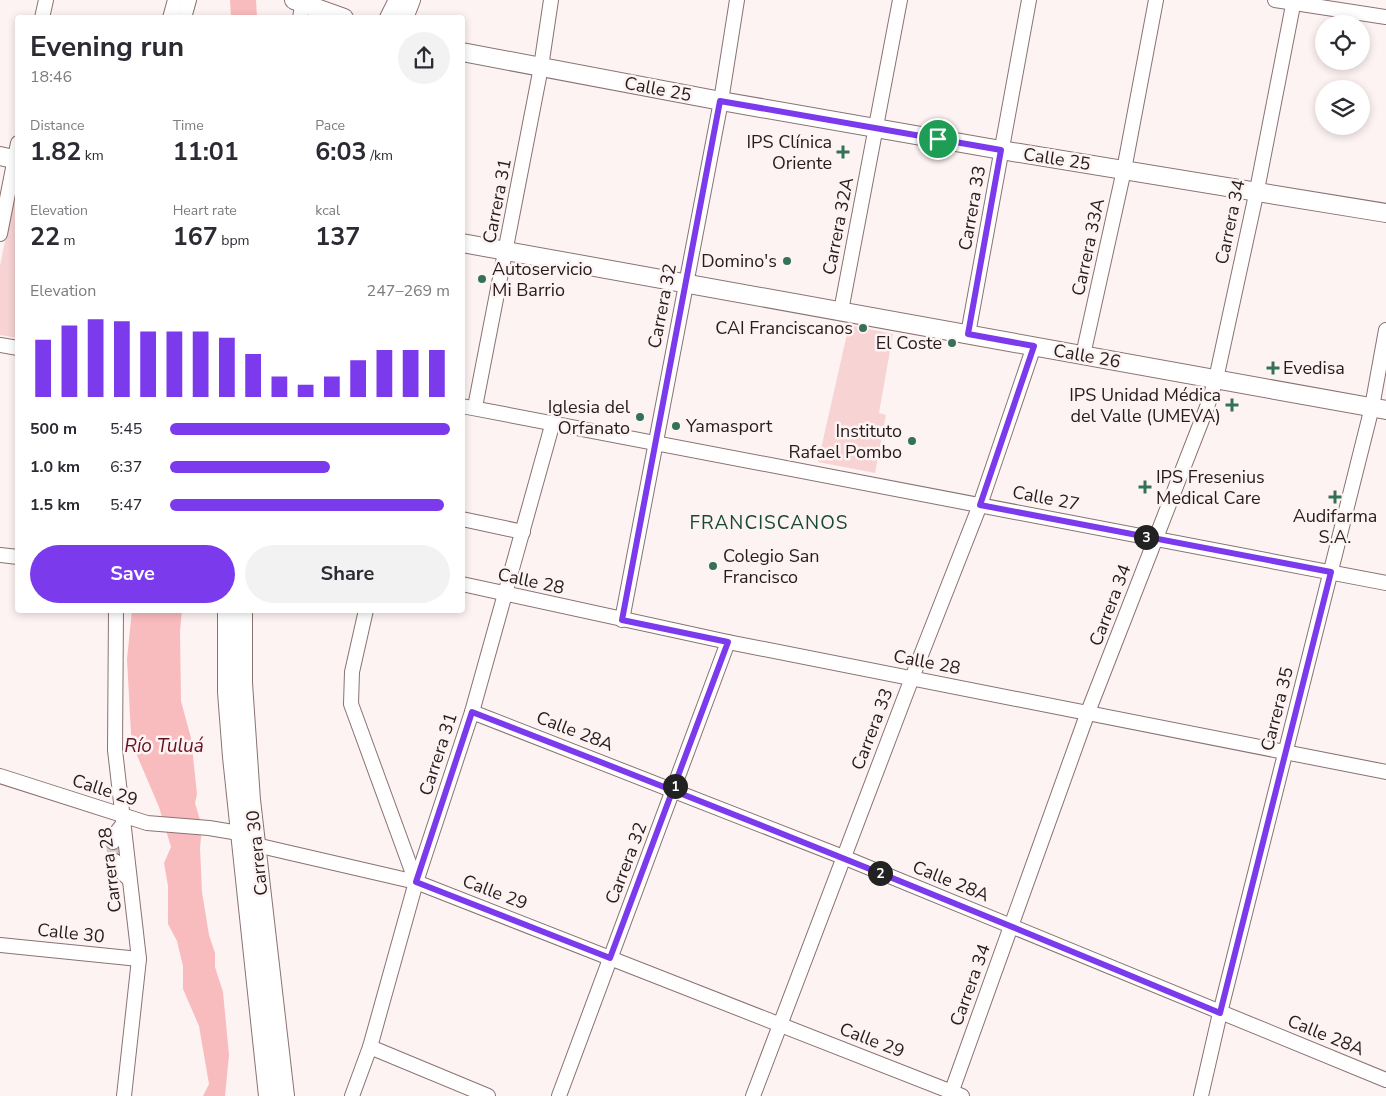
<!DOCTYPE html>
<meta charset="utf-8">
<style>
:root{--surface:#fff;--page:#f2f2f3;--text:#2b2b33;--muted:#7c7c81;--accent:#7c3aed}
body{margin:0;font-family:"Nunito Sans",sans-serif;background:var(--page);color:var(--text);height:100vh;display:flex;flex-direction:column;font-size:19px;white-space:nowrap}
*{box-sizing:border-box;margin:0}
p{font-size:16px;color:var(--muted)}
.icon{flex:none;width:28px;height:28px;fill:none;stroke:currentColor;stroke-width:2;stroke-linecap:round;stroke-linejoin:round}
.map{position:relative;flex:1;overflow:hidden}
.details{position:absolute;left:15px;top:15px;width:450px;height:598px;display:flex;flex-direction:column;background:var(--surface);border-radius:5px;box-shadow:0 2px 8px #0003}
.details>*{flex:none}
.fabs{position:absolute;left:1315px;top:15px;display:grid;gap:10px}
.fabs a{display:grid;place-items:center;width:55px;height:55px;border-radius:50%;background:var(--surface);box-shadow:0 2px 8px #0003;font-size:25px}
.pin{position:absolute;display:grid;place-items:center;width:42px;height:42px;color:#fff;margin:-21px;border:2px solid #fff;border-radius:50%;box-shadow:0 1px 5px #0007}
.km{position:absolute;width:25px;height:25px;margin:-12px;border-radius:50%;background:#222;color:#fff;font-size:14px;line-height:25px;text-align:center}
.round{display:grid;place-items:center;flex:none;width:52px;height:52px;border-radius:26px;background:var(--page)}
.head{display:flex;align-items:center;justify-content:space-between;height:85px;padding:0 15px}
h1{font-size:28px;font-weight:700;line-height:38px}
.metrics{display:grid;grid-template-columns:repeat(3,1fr);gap:8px;height:85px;padding:5px 15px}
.metrics div{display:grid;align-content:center}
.metrics b{font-size:25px;font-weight:700}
.metrics small{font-size:14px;font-weight:400}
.metrics p{font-size:14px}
.chart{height:140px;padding:10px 15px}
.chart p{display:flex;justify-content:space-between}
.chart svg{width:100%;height:90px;margin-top:5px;stroke:var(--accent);stroke-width:6}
.cta{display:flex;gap:10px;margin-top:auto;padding:10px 15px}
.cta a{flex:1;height:58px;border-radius:30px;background:var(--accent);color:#fff;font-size:20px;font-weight:700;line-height:58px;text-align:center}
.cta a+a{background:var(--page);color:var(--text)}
ul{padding:0 15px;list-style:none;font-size:16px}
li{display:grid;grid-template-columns:80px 60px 1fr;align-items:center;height:38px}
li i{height:12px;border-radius:6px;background:var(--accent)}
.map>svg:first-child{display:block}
.green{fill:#f8d3d4}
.water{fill:#f9bcbe}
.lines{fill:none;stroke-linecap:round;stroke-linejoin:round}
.minor-tunnel{stroke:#d3c8c8;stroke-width:14;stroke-dasharray:14 7;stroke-linecap:butt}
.minor-casing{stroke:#8a7272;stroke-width:16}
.major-casing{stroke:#8a7272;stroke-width:20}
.minor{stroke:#fff;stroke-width:14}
.major{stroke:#fff;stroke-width:18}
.route-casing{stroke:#fff;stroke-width:10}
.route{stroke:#7c3aed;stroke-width:6}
.poi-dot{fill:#35705b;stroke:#fef3f3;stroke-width:2}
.labels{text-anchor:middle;stroke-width:5;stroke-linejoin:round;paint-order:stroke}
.street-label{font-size:18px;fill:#261c1d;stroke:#fef3f3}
.poi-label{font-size:18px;fill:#261c1d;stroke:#fef3f3;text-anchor:end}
.neighbourhood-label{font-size:19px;letter-spacing:1px;fill:#184838;stroke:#fef3f3}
.water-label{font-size:19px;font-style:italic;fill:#650f1f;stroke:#fef3f3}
</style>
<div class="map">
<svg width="1386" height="1096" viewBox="0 0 1386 1096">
<rect width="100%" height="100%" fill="#fef3f3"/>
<g class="green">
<polygon points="17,182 17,338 0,335 0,266"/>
<polygon points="849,325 893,334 879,413 886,415 875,473 818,462"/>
</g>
<g class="water">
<polygon points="230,0 256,0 257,17 231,17"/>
<polygon points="132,610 182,610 180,631 181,701 191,738 197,794 195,803 202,827 200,848 202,892 209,935 215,953 215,967 223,992 229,1055 225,1096 203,1096 209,1084 199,1026 183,989 183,966 177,941 168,924 168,886 164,863 171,847 159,807 136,753 131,734 127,659"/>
</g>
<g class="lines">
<polyline class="minor-tunnel" points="113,842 115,861"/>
<g class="minor-casing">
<g id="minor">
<polyline points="1275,0 1386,17"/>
<polyline points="42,18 46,0"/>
<polyline points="170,18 175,0"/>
<polyline points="184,18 189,0"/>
<polyline points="300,18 303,0"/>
<polyline points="0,234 18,143"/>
<polyline points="841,311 900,0"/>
<polyline points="968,334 1029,0"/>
<polyline points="0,345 18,348"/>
<polyline points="1083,355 1124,170 1156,0"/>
<polyline points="462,406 1386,583"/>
<polyline points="475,407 541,67 551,0"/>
<polyline points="462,519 523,532"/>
<polyline points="0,555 18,557"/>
<polyline points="462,584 728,642 1386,772"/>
<polyline points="116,610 115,750 139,959 124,1096"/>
<polyline points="366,610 352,672 351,704 416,882"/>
<polyline points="622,620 721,101 737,0"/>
<polyline points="472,712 843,857 1386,1080"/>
<polyline points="0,776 147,823 209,828 239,833 256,845 416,882 962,1096"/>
<polyline points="113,842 116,833 123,824"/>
<polyline points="115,861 118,869 129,879"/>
<polyline points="0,945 139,959"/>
<polyline points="370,1047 488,1096"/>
<polyline points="352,1096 370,1047 416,882 472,712 553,422"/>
<polyline points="559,1096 728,642"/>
<polyline points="753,1096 912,678 980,505 1034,346"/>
<polyline points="950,1096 1088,712 1207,407 1216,379 1257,190 1294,0"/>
<polyline points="1201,1096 1220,1013 1372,407 1386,330"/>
</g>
</g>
<g class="major-casing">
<g id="major">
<polyline points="294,0 344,18"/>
<polyline points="389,18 398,0"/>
<polyline points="404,18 411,0"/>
<polyline points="462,52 721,101 1001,150 1386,213"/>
<polyline points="0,156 18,160"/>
<polyline points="462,243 1386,410"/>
<polyline points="227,610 227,692 232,757 268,1096"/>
<polyline points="243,610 243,683 251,800 285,1096"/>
</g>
</g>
<use href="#minor" class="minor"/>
<use href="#major" class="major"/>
</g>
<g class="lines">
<g class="route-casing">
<path id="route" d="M938,139L720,101L622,620L728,642L610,958L416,882L472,712C723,809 972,909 1220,1013L1331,572L980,505L1034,346L968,334L1001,150L938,139"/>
</g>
<use href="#route" class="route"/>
</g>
<g class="poi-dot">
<path d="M840.5 144.5h5v5h5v5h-5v5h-5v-5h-5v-5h5z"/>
<circle cx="787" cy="261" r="5"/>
<circle cx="482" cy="279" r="5"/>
<circle cx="863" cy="328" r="5"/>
<circle cx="952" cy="343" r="5"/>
<path d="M1270.5 360.5h5v5h5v5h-5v5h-5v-5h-5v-5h5z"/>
<path d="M1229.5 397.5h5v5h5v5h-5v5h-5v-5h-5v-5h5z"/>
<circle cx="640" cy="417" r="5"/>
<circle cx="676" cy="426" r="5"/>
<circle cx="912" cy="441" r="5"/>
<path d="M1142.5 479.5h5v5h5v5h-5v5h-5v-5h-5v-5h5z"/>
<path d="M1332.5 489.5h5v5h5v5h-5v5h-5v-5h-5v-5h5z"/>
<circle cx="713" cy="566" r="5"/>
</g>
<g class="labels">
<g class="street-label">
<text transform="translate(658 89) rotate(11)" y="6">Calle 25</text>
<text transform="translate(1057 159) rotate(9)" y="6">Calle 25</text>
<text transform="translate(497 201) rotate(-79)" y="6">Carrera 31</text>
<text transform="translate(972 208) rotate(-80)" y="6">Carrera 33</text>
<text transform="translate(1230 222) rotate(-78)" y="6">Carrera 34</text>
<text transform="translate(838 226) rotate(-79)" y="6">Carrera 32A</text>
<text transform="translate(1088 247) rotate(-78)" y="6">Carrera 33A</text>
<text transform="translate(662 306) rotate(-79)" y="6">Carrera 32</text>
<text transform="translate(1087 356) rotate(10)" y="6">Calle 26</text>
<text transform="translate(1046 498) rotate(11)" y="6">Calle 27</text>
<text transform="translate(531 581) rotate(12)" y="6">Calle 28</text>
<text transform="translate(1110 605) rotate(-69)" y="6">Carrera 34</text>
<text transform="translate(927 662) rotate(11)" y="6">Calle 28</text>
<text transform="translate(1277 709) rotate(-76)" y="6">Carrera 35</text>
<text transform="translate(872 729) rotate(-69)" y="6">Carrera 33</text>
<text transform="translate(575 731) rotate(21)" y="6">Calle 28A</text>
<text transform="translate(438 754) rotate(-72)" y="6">Carrera 31</text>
<text transform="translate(105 790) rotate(18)" y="6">Calle 29</text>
<text transform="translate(257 853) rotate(-96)" y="6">Carrera 30</text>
<text transform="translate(626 863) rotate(-69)" y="6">Carrera 32</text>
<text transform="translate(110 870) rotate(-97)" y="6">Carrera 28</text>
<text transform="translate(951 881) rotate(22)" y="6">Calle 28A</text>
<text transform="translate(495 892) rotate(21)" y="6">Calle 29</text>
<text transform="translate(71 933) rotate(6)" y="6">Calle 30</text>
<text transform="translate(970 985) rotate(-70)" y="6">Carrera 34</text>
<text transform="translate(1326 1035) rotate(22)" y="6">Calle 28A</text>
<text transform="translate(872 1040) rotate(21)" y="6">Calle 29</text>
</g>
<g class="poi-label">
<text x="832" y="148">IPS Clínica<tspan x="832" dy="21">Oriente</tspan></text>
<text x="777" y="267">Domino's</text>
<text x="492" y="275" text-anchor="start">Autoservicio<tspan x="492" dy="21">Mi Barrio</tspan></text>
<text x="853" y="334">CAI Franciscanos</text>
<text x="942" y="349">El Coste</text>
<text x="1283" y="374" text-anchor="start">Evedisa</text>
<text x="1221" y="401">IPS Unidad Médica<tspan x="1221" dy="21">del Valle (UMEVA)</tspan></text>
<text x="630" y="413">Iglesia del<tspan x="630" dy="21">Orfanato</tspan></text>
<text x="686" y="432" text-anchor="start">Yamasport</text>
<text x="902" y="437">Instituto<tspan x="902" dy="21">Rafael Pombo</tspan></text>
<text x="1156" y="483" text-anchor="start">IPS Fresenius<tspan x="1156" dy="21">Medical Care</tspan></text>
<text x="1335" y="522" text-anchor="middle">Audifarma<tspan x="1335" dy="21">S.A.</tspan></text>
<text x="723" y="562" text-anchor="start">Colegio San<tspan x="723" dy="21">Francisco</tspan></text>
</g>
<g class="neighbourhood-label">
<text x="769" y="529">FRANCISCANOS</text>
</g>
<g class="water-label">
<text x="164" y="752">Río Tuluá</text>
</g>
</g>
</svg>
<div class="fabs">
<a><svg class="icon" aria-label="locate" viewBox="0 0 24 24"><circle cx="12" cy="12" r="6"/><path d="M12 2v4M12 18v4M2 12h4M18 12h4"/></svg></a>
<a><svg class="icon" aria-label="layers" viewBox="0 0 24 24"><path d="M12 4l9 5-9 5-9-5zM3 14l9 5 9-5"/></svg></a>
</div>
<div class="pin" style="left:938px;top:139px;background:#1e9e55"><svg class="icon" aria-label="arrive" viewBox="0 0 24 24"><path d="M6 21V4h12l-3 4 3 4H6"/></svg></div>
<b class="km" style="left:675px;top:786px">1</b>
<b class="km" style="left:880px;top:873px">2</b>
<b class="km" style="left:1146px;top:537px">3</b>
<section class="details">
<div class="head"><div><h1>Evening run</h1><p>18:46</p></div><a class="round"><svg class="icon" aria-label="share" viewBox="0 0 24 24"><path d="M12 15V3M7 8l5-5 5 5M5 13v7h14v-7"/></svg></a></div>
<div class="metrics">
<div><p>Distance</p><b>1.82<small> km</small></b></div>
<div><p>Time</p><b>11:01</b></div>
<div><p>Pace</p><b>6:03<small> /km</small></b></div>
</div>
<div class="metrics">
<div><p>Elevation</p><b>22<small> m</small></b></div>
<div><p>Heart rate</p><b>167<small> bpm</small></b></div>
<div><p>kcal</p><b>137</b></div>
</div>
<div class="chart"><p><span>Elevation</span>247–269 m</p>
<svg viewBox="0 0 160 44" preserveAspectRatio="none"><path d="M5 44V16M15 44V9M25 44V6M35 44V7M45 44V12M55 44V12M65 44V12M75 44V15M85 44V23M95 44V34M105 44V38M115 44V34M125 44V26M135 44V21M145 44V21M155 44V21"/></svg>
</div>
<ul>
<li><b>500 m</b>5:45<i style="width:100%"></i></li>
<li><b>1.0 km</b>6:37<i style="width:57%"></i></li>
<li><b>1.5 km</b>5:47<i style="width:98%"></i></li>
</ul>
<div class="cta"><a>Save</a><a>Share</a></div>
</section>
</div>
